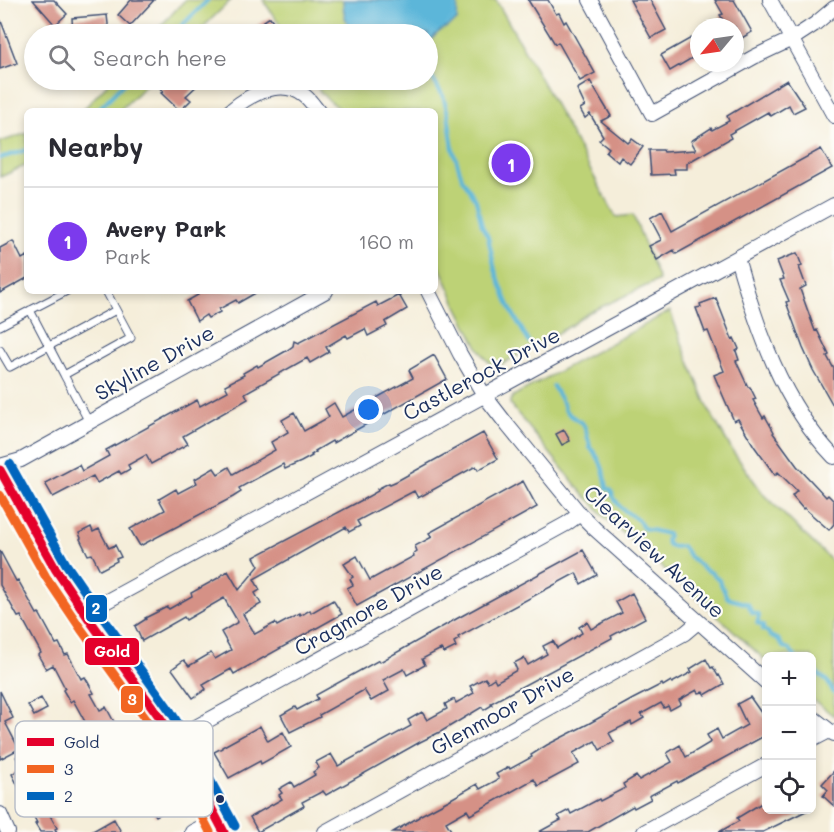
<!DOCTYPE html>
<html lang="en">
<head>
<meta charset="utf-8">
<style>
	:root { --surface:#fff; --page:#f2f2f3; --text:#2b2b33; --muted:#7c7c81; --line:#e1e1e2; --accent:#7c3aed }
	body { margin:0; font-family:Mali,sans-serif; background:var(--page); color:var(--text) }
	.controls { position:absolute; right:18px; bottom:18px; display:grid; overflow:hidden; border-radius:9px; box-shadow:0 3px 9px #0003 }
	.controls button { width:54px; height:54px; display:grid; place-items:center; padding:0; border:0; border-bottom:2px solid var(--line); background:var(--surface); color:var(--text); font:30px sans-serif }
	.compass { position:absolute; left:690px; top:18px; width:54px; height:54px; border-radius:50%; background:var(--surface); box-shadow:0 3px 9px #0003; rotate:241deg }
	.you { position:absolute; left:369px; top:410px; width:21px; height:21px; margin:-15px; border:4px solid #fff; border-radius:50%; background:#1a73e8; box-shadow:0 0 0 9px #1a73e833 }
	.badge { display:grid; place-items:center; width:39px; height:39px; border-radius:50%; background:var(--accent); color:#fff; font-size:20px; font-weight:700 }
	.pin { position:absolute; translate:-50% -50%; border:3px solid #fff; box-shadow:0 2px 6px #0006 }
	.list { margin:0; padding:0; list-style:none }
	h2 { display:flex; justify-content:space-between; align-items:center; height:78px; margin:0; padding:0 24px; font-size:26px }
	h2 small { font-size:20px; font-weight:400; color:var(--muted) }
	.list li { display:grid; grid-template-columns:39px 1fr auto; gap:18px; align-items:center; box-sizing:border-box; height:108px; padding:0 24px; border-top:2px solid var(--line) }
	.list b { display:block; font-size:22px; white-space:nowrap }
	.list p { margin:0; font-size:20px; white-space:nowrap; color:var(--muted) }
	.list em { font-size:20px; font-style:normal; color:var(--muted) }
	.icon { flex:none; width:33px; height:33px; fill:none; stroke:currentColor; stroke-width:2; stroke-linecap:round; stroke-linejoin:round }
	.map { position:relative; flex:none; width:834px; height:832px; overflow:hidden }
	.search { position:absolute; background:var(--surface); box-shadow:0 3px 9px #0003; left:24px; top:24px; width:414px; height:66px; display:flex; align-items:center; gap:15px; box-sizing:border-box; padding:0 21px; border-radius:33px; color:var(--muted); font-size:22px }
	.panel { position:absolute; background:var(--surface); box-shadow:0 3px 9px #0003; left:24px; top:108px; width:414px; height:186px; border-radius:9px }
	.map>svg:first-child { display:block }
</style>
</head>
<body>
<div class="map">
<svg width="834" height="832" viewBox="0 0 834 832">
	<rect width="100%" height="100%" fill="#fdfcf7"/>
	<filter id="ink" filterUnits="userSpaceOnUse"><feTurbulence type="fractalNoise" baseFrequency=".0167" numOctaves="2"/><feDisplacementMap in="SourceGraphic" scale="12" xChannelSelector="R" yChannelSelector="G"/><feConvolveMatrix kernelMatrix="1 2 1 2 8 2 1 2 1" color-interpolation-filters="sRGB"/></filter>
	<filter id="wash" filterUnits="userSpaceOnUse"><feTurbulence type="fractalNoise" baseFrequency=".008" numOctaves="4" result="noise"/><feDisplacementMap in="SourceGraphic" scale="24" xChannelSelector="R" yChannelSelector="G"/><feGaussianBlur stdDeviation="1.35" result="paint"/><feColorMatrix in="noise" values="0 0 0 0 0 0 0 0 0 0 0 0 0 0 0 0 0 1.4 0 .05"/><feComposite in="paint" operator="in"/></filter>
	<g filter="url(#wash)">
		<rect width="100%" height="100%" fill="#f5eeda"/>
		<path fill="#bdd276" stroke="#6c806a" stroke-width="1.5" d="M185,0H231L196,34H153Z
			M263,0H496L553,101L616,217L633,215L659,280L588,313L570,326L495,368L486,359L479,349L457,306L435,256V111H343L326,98L318,89L321,87L316,80H428V34H286Z
			M111,80H151L119,111H82Z
			M27,133V165L0,177V142Z
			M670,311L688,359L710,412L732,450L764,495L834,563V716L812,699V656H766V661L710,609L601,514L593,503L583,494L510,404V401L513,396Z"/>
		<path fill="#5bb6d9" stroke="#3b729c" stroke-width="1.5" d="M343,0H458L457,21C444,30 434,31 428,47V34H353C346,24 343,12 343,0Z"/>
		<g fill="none" stroke-linecap="round" stroke-linejoin="round">
			<path stroke="#5bb6d9" stroke-width="4" d="M173,34L208,0
				M428,71L443,96L448,114L453,149L462,178L476,200L482,226L488,237L495,270L504,294L512,312L529,342
				M97,111L127,80
				M0,158L27,150
				M553,386C556,392 559,397 563,403C566,409 562,406 566,411C576,423 584,417 587,435C588,440 590,443 590,448C601,457 605,474 607,488L611,490L613,496L621,508L639,521L643,528L667,534L668,537L666,540C669,549 675,547 682,546L690,557L704,569L712,573L719,580L727,597L730,599L748,604L752,613L758,614L759,616L757,623L763,625V630L768,632L770,636L778,639L783,647L789,649L795,656
				M812,669L827,681L834,693"/>
		</g>
		<g id="blocks">
			<path fill="#d59186" d="M33,0H54L67,14L55,25Z
				M131,0H154L130,26L118,15Z
				M528,0H548L556,14L559,13L564,23L566,21L595,73L580,81L558,42L555,44Z
				M630,0H650L666,30L651,38Z
				M715,0H734L752,32L735,42V27H727L720,15L723,14Z
				M107,15L109,33L73,34L72,18Z
				M270,17L282,34H244Z
				M1,21L17,63L0,69V22Z
				M693,37L699,48V54L670,71L661,55Z
				M169,80H203L186,96L191,100L180,111L161,93L163,92L160,88Z
				M787,80L805,107L793,113L789,105L771,116L768,112L729,134L731,138L687,163V169H674L675,174L651,175L649,150H663L664,152L696,150L691,141L711,128L712,130L729,121L727,116Z
				M590,81L611,116L601,121L628,143L632,139L643,147L630,164L621,157L618,162L606,152L609,148L599,140L603,136L590,114L585,118L580,109L585,106L577,89Z
				M821,149L832,168L676,254L674,250L657,260L649,246L661,240L660,237L650,218L662,211L672,231Z
				M13,241L22,259L27,256V278L0,293V248Z
				M797,253L802,266L799,267L806,286L800,289L815,331L817,330L829,355L827,356L834,369V407L813,370L803,348L786,302L789,301L780,280L784,279L777,261Z
				M196,291H259L238,303L236,300L219,309L220,312L208,318L206,315L197,321L187,301L198,295Z
				M399,295L407,309L385,322L387,326L368,336L365,329L348,338L346,335L326,347L329,352L310,363L307,358L245,393L248,399L183,436L188,444L151,464L146,455L128,465L130,469L121,474L119,471L97,483L93,476L53,497L45,483L79,465L82,471L109,456L106,450L197,400L200,406L228,391L225,385L244,375L243,373L257,365L258,367L286,351L293,346L294,341L298,343L376,302L378,306Z
				M716,298L732,339L734,338L739,349L736,351L739,360L736,361L748,387H750L756,399L753,400L763,418L765,416L774,432L773,433L797,466L826,497L828,495L834,501V524L829,530L804,508L803,509L792,496L797,491L778,472L775,475L754,446L738,419L734,421L714,375L724,371L708,331L705,332L696,308L701,307L700,304Z
				M434,355L447,379L333,443L332,441L315,451L316,452L311,455L312,456L301,462L285,469L283,464L239,488L241,492L233,497L140,546L130,529L165,510L159,499L176,489L178,493L197,483L195,479L214,468L218,474L229,467L233,474L275,450L271,442L288,432L282,420L294,413L304,431L329,417L325,409L334,403L342,417L413,378L409,370Z
				M564,430L570,441L562,445L556,434Z
				M483,433L498,459L478,470L476,466L418,498L414,491L357,521L360,526L349,532L346,527L254,579L260,590L255,593L261,604L243,614L255,634L275,623L277,626L299,614L300,616L310,610L311,613L333,600L342,614L234,674L231,669L203,685L206,689L193,698L172,669L184,660L189,666L211,653L215,659L231,650L221,632L238,622L224,598L186,620L184,617L142,641L135,626L146,619L145,618L167,607L169,609L192,596L191,593L220,577V576L228,571L239,590L259,566L254,557L362,500L378,491L377,489L389,483L390,484L397,481Z
				M523,481L537,507L357,606L347,588L353,585L350,579L353,577L344,564L357,556L370,580L414,556L413,554L417,551L415,546L432,537L429,533Z
				M91,527L93,532L99,529L109,548L115,545L121,557L116,559L117,561L100,570L92,554L88,555L80,539L81,538L79,533Z
				M583,550L597,575L581,584L576,573L458,637L459,639L454,642L456,647L444,653L441,649L422,659L425,665L407,675L404,669L383,680L389,691L371,701L364,690L319,715L320,717L290,732L281,715L295,707L297,710L318,699L316,695L379,660L380,662L458,618Z
				M0,551L16,581L18,580L37,614L39,613L56,644L59,643L65,655L68,654L81,679L85,677L94,693L91,694L100,710L106,707L127,746L133,743L138,753L136,754L169,809L156,816L150,806L144,809L139,800L145,796L132,772L128,774L117,754L113,757L106,744L97,749L87,730L89,729L73,700L70,702L63,690L65,688L53,665L46,669L38,655L41,653L21,616L18,617L0,585Z
				M632,593L645,618L611,636L612,638L491,703L492,705L484,710L482,707L442,731L420,742L326,795L323,791L302,802L304,806L258,832L250,817L282,799L279,795L282,793L279,789L291,782L294,787L315,775L313,772L319,768L316,762L331,754L338,766L411,726L408,720L422,712L427,720L447,709L445,704L454,699L456,703L474,693L470,686L485,678L488,682L494,678L496,682L517,670L514,663L524,658L528,665L547,654L543,646L553,641L557,648L582,633L579,627L587,622L591,629L622,613L616,602Z
				M706,659L711,668L713,667L718,676L719,675L724,684L705,695L703,692L699,693L697,690L679,700L681,704L670,710L668,706L664,708L661,703L641,714L644,718L632,725L631,722L609,733L614,742L600,750L595,741L573,753L579,764L538,786L534,779L470,815L467,810L446,822L452,832H393L419,817V816L449,800L477,784L480,789L499,779L496,774L509,767L510,769L532,757L531,755L547,745L588,724L633,699L662,684L663,686L671,681L672,683L692,672L690,669Z
				M0,691L13,718L5,722L19,749L0,759Z
				M750,697L764,717L766,716V735L713,764V763L678,783L677,781L649,796L651,799L634,808L633,806L588,832H539L561,820L558,816L569,810L571,814L599,799L600,801L625,788L623,784L636,776L639,780L672,762L667,753L680,745L686,757L711,742L707,735L717,729L722,739L747,725L737,704Z
				M41,698L47,709L34,716L28,705Z
				M260,726L268,741L283,732L291,747L261,764L260,761L229,778L214,752L222,748V747Z
				M30,749L40,768L29,773L40,794L43,792L51,808L47,810L57,828L55,829L57,832H40L35,824L37,823L12,774L22,768L16,757Z
				M834,771V806L823,796L828,790L822,784Z
				M765,801L766,810H808L763,832H719L739,821L737,818L747,812Z
				M114,819L121,832H91Z"/>
		</g>
	</g>
	<g filter="url(#ink)">
		<use href="#blocks" fill-opacity="0" stroke="#3c4c71" stroke-width="1.5"/>
		<g fill="none" stroke-linecap="round" stroke-linejoin="round">
			<defs>
				<path id="service" d="M30,310L64,375
					M0,326L67,291
					M0,350L10,367L116,310
					M89,422L64,375L131,338L106,291"/>
				<path id="minor" d="M590,0L652,114L754,57L792,39L815,24L834,8
					M770,0L834,116
					M230,111C249,95 282,76 305,96C310,100 314,106 318,111
					M737,258C757,328 782,403 834,457
					M428,291L460,354L484,395L508,426L580,514L595,529L766,682
					M0,466L21,460L326,291
					M85,613L834,205
					M812,717L834,734
					M174,739L566,524L580,514
					M812,740L829,731
					M0,814L8,832
					M192,832L217,819
					M325,832L685,633L698,622
					M644,832L766,765"/>
				<path id="secondary" d="M0,470L56,570L91,622L161,719L179,747L224,832"/>
			</defs>
			<use href="#service" stroke="#3c4c71" stroke-width="9"/>
			<use href="#minor" stroke="#3c4c71" stroke-width="16"/>
			<use href="#secondary" stroke="#3c4c71" stroke-width="20"/>
			<use href="#service" stroke="#fff" stroke-width="7"/>
			<use href="#minor" stroke="#fff" stroke-width="14"/>
			<use href="#secondary" stroke="#fff" stroke-width="18"/>
			<defs>
				<path id="bus-1" d="M0,470L56,570L91,622L161,719L179,747L224,832"/>
				<path id="bus-2" d="M0,495L46,577L81,629L151,726L169,753L210,832"/>
				<path id="bus-3" d="M10,464L66,564L101,615L171,712L189,741L235,826"/>
			</defs>
			<use href="#bus-1" stroke="#fdfcf7" stroke-width="14"/>
			<use href="#bus-2" stroke="#fdfcf7" stroke-width="14"/>
			<use href="#bus-3" stroke="#fdfcf7" stroke-width="14"/>
			<use href="#bus-1" stroke="#e4002b" stroke-width="9"/>
			<use href="#bus-2" stroke="#f26522" stroke-width="9"/>
			<use href="#bus-3" stroke="#0065bd" stroke-width="9"/>
		</g>
	</g>
	<circle fill="#1b2f5e" stroke="#fdfcf7" stroke-width="2" cx="220" cy="799" r="5"/>
	<g text-anchor="middle" dominant-baseline="central" stroke-width="4.5" stroke-linejoin="round" paint-order="stroke">
		<g font-size="21" fill="#1b2f5e" stroke="#fdfcf7">
			<text transform="translate(154 362) rotate(-29)">Skyline Drive</text>
			<text transform="translate(481 373) rotate(-28)">Castlerock Drive</text>
			<text transform="translate(655 551) rotate(43)">Clearview Avenue</text>
			<text transform="translate(368 609) rotate(-29)">Cragmore Drive</text>
			<text transform="translate(502 710) rotate(-29)">Glenmoor Drive</text>
		</g>
	</g>
	<rect x="15" y="721" width="198" height="96" rx="9" fill="#fdfcf7" stroke="#b9bec9" stroke-width="1.5"/>
	<rect x="27" y="738" width="27" height="8" fill="#e4002b"/>
	<rect x="27" y="765" width="27" height="8" fill="#f26522"/>
	<rect x="27" y="792" width="27" height="8" fill="#0065bd"/>
	<g font-size="16" fill="#1b2f5e">
		<text x="64" y="748">Gold</text>
		<text x="64" y="775">3</text>
		<text x="64" y="802">2</text>
	</g>
	<g stroke="#fdfcf7" stroke-width="2">
		<rect x="85" y="594" width="23" height="29" rx="6" fill="#0065bd"/>
		<rect x="84" y="637" width="56" height="29" rx="6" fill="#e4002b"/>
		<rect x="120" y="685" width="24" height="29" rx="6" fill="#f26522"/>
	</g>
	<g font-size="16" text-anchor="middle" font-weight="bold" fill="#fff">
		<text x="96" y="614">2</text>
		<text x="112" y="657">Gold</text>
		<text x="132" y="705">3</text>
	</g>
</svg>
<div class="controls">
<button>+</button>
<button>−</button>
<button><svg class="icon" aria-label="locate" viewBox="0 0 24 24"><circle cx="12" cy="12" r="6"/><path d="M12 2v4M12 18v4M2 12h4M18 12h4"/></svg></button>
</div>
<svg class="compass" viewBox="-18 -18 36 36"><path d="M0-13l5 13h-10z" fill="#e53935"/><path d="M0 13l5-13h-10z" fill="#7c7c81"/></svg>
<div class="you"></div>
<div class="pin badge" style="left:511px;top:163px">1</div>
<div class="search"><svg class="icon" aria-label="search" viewBox="0 0 24 24"><circle cx="10" cy="10" r="6"/><path d="M15 15l6 6"/></svg>Search here</div>
<section class="panel">
<h2>Nearby<small></small></h2>
<ul class="list">
<li><span class="badge">1</span><div><b>Avery Park</b><p>Park</p></div><em>160 m</em></li>
</ul>
</section>
</div>
</body>
</html>
